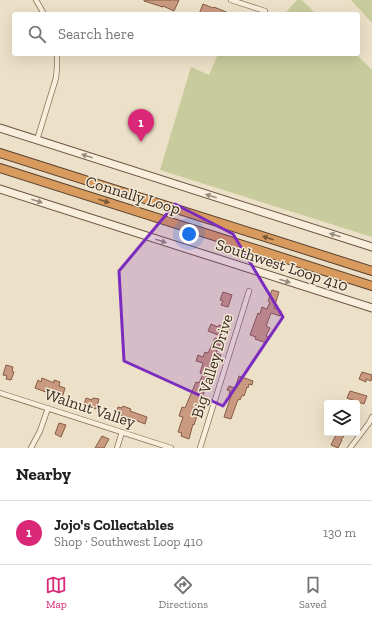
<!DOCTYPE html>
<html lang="en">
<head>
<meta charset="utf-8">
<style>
	:root { --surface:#fff; --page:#f2f2f2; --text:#222; --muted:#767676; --line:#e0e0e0; --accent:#db2777 }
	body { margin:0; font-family:"Zilla Slab",serif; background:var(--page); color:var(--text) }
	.controls { position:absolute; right:12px; bottom:12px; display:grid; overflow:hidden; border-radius:4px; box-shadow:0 4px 16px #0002 }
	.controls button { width:36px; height:36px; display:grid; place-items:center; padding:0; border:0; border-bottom:1px solid var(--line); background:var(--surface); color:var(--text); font:20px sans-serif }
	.you { position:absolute; left:189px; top:234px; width:14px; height:14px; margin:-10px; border:3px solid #fff; border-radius:50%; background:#1a73e8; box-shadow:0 0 0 6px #1a73e833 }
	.badge { display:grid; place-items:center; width:26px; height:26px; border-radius:50%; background:var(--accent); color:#fff; font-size:13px; font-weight:700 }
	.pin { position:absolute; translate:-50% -33px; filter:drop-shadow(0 1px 2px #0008) }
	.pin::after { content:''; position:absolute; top:21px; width:14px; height:12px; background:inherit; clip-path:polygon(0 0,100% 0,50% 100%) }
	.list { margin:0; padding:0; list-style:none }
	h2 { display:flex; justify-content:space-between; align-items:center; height:52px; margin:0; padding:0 16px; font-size:17px }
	h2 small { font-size:13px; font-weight:400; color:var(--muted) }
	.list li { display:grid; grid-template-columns:26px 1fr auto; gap:12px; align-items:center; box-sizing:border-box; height:64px; padding:0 16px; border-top:1px solid var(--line) }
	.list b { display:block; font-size:15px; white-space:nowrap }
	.list p { margin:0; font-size:13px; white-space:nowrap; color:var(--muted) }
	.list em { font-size:13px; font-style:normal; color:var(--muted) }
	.icon { flex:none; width:22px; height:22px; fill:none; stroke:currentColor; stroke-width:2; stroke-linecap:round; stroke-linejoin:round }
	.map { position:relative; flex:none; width:372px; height:448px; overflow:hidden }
	.search { position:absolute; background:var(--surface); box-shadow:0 4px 16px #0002; left:12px; right:12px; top:12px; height:44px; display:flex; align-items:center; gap:10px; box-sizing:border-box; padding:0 14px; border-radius:4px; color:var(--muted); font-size:15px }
	.sheet { height:116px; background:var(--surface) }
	nav { display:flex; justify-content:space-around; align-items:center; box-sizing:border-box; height:56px; border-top:1px solid var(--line); background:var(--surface); font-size:11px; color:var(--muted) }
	nav a { display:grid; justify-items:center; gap:2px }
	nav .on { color:var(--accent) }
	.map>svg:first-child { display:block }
</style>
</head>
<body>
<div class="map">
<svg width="372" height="448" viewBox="0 0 372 448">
	<rect width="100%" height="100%" fill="#ede0c8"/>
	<path fill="#c8cb9c" d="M297,0H302L316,14H284Z
		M351,0H372V23Z
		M218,54H356L371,69H372V237L160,170L191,67L209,75Z"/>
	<path fill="#c99a80" stroke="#875b44" d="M144,0H179L174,11L163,6V7L144,1Z
		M203,4L213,8L214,7L231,14H199Z
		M272,290L279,292L274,308L281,311L280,316L271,313L266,326L270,328L266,336L269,337L266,343L255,339L256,337L250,335L258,313L260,314L262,307L267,309L270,302L268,301Z
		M223,292L232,295L228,307L221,305L223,301L220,300Z
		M211,324L218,327L219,325L230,329L228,334L220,331L218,335L208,331Z
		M215,338L222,340L216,353L221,355L219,361L214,360L210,371L211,372L207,383L197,413H198L194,425L193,424L189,439L181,436L182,433L178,432L183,417L179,416L182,407L185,408L196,382L199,383L203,374L200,373L203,363L196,361L198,355L203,357L205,352L208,353Z
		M6,365L13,367L12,371L14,372L11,380L6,379L7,376L3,375Z
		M362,372L372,375L371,381L366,379V382L359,379Z
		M239,376L253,381L252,385L249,384L248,388L247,387L244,396L242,395L240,400L239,399L237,402L231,419L224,417L231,396L229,395L230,391L227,390L229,386L235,388Z
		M42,378L54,383V380L60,382L59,386L65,388L62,398L35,388L38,380L41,382Z
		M350,391L367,396L364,404L347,398Z
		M86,398L92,400L93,398L99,399L96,409L84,405Z
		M123,406L131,409L130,411L147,417L145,424L128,417V418L116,414L118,407L122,408Z
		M59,423L66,425L61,437L55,434Z
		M337,433H346L341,440H342L338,448L331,445Z
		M102,436L109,439L104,448H95Z"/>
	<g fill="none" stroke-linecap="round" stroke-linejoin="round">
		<defs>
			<path id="minor" d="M36,0L44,14
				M231,0L265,11
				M37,140L56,78L57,67V54
				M0,393L171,448
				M31,448L40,431L48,408
				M117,448L122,432
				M200,448L249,291
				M350,448L369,423L372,417"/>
			<path id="secondary" d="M0,128L372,247
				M0,189L372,308"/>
			<path id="motorway" d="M0,153L372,271
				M0,168L372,286"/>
		</defs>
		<use href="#minor" stroke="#88725e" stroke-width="6"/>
		<use href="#secondary" stroke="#6a5341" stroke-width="9"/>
		<use href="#motorway" stroke="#574131" stroke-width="10"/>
		<use href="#minor" stroke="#f8eedb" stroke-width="4.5"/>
		<use href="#secondary" stroke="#f8eedb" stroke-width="7"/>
		<use href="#motorway" stroke="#d89b5d" stroke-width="8"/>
	</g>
	<defs><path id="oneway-solid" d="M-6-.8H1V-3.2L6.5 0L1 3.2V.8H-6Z"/></defs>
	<g fill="#988c7e">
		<use href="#oneway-solid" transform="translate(87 156) rotate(-162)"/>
		<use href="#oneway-solid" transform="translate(211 196) rotate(-162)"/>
		<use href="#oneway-solid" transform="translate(37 201) rotate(18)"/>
		<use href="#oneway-solid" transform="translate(335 235) rotate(-162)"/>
		<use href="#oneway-solid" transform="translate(161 241) rotate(18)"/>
		<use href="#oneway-solid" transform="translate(285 281) rotate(18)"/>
	</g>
	<g fill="#795839">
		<use href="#oneway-solid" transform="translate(104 201) rotate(18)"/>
		<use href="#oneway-solid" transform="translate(268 238) rotate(-162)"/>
	</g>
	<path fill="#7b2cbf" fill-opacity="0.2" stroke="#7b2cbf" stroke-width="3" stroke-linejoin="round" d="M175,204L233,234L283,317L223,406L124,361L119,271Z"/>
	<g text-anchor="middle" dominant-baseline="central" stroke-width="3" stroke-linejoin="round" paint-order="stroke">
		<g font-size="16" fill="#392b21" stroke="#f5ebd7">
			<text transform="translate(133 195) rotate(17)">Connally Loop</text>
			<text transform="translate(282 265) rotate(18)">Southwest Loop 410</text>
			<text transform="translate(212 366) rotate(-73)">Big Valley Drive</text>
			<text transform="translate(90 408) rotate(18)">Walnut Valley</text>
		</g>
	</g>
</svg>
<div class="controls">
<button><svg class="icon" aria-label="layers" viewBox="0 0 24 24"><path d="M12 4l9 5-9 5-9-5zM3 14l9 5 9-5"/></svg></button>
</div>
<div class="you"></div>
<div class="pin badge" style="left:141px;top:142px">1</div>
<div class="search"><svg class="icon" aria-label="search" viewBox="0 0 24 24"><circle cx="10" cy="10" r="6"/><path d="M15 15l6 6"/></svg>Search here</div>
</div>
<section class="sheet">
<h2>Nearby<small></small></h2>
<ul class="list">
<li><span class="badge">1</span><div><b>Jojo's Collectables</b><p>Shop · Southwest Loop 410</p></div><em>130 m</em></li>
</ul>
</section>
<nav>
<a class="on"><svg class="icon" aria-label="map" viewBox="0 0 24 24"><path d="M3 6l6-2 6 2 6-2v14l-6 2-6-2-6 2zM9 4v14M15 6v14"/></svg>Map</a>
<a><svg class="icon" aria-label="directions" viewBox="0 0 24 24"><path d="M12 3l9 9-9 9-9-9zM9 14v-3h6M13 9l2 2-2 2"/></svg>Directions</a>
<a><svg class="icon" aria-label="saved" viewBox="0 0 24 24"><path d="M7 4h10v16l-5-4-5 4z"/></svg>Saved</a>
</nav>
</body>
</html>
